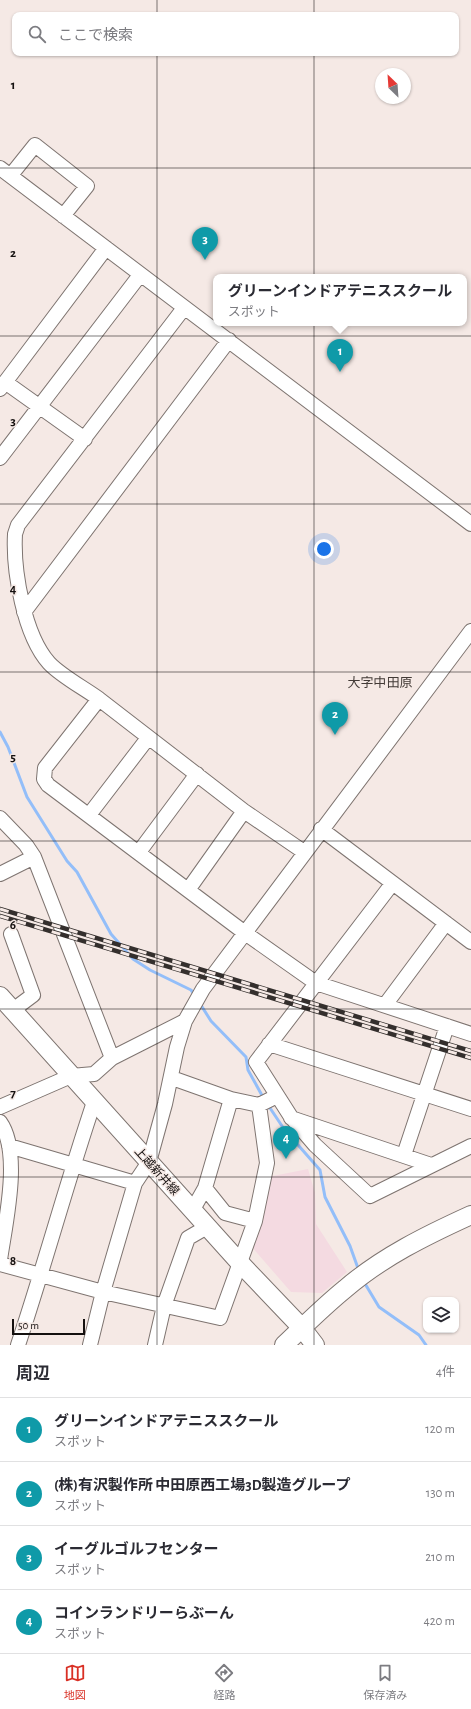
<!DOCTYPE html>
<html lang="ja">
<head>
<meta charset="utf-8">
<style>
	:root { --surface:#fff; --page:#f2f2f3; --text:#2b2b33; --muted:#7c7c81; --line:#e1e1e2; --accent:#d93025 }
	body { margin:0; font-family:"Alegreya Sans","Noto Sans JP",sans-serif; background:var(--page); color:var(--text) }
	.controls { position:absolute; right:12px; bottom:12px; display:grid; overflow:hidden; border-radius:8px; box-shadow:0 1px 3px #0004 }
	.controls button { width:36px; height:36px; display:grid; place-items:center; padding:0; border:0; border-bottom:1px solid var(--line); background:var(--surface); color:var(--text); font:20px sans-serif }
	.compass { position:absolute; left:375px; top:68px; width:36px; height:36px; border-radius:50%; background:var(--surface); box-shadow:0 1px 3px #0004; rotate:335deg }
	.scale { position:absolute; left:12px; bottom:10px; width:73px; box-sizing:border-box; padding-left:4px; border:2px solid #14100f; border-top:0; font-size:11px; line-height:14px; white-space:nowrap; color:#14100f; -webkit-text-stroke:3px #f5e9e5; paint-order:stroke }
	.you { position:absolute; left:324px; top:549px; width:14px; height:14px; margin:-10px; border:3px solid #fff; border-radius:50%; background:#1a73e8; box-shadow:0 0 0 6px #1a73e833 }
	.badge { display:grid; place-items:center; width:26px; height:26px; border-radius:50%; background:var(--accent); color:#fff; font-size:13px; font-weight:700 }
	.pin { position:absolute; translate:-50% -33px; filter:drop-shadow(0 1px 2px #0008) }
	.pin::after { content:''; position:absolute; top:21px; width:14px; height:12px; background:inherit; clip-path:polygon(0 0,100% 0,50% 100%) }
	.popup { position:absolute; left:213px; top:274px; width:254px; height:52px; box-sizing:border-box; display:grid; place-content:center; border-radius:8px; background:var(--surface); filter:drop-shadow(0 1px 3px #0005); font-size:13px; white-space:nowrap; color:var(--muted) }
	.popup b { font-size:15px; color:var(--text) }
	.popup::after { content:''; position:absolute; left:50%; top:100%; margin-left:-8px; border:8px solid transparent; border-top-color:var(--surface) }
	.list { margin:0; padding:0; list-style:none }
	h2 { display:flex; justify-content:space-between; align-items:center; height:52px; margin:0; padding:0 16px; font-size:17px }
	h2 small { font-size:13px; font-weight:400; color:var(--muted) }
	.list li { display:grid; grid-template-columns:26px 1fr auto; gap:12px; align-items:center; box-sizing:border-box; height:64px; padding:0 16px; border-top:1px solid var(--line) }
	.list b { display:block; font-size:15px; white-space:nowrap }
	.list p { margin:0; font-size:13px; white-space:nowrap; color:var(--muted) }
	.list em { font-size:13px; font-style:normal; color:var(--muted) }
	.icon { flex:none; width:22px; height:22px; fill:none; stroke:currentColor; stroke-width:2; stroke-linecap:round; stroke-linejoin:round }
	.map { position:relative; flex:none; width:471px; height:1345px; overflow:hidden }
	.search { position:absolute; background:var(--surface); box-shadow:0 1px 3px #0004; left:12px; right:12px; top:12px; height:44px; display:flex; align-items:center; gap:10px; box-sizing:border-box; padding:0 14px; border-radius:8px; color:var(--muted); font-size:15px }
	.sheet { height:308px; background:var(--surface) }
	nav { display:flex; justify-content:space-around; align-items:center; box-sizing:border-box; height:56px; border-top:1px solid var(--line); background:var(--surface); font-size:11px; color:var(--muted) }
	nav a { display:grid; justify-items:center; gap:2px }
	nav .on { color:var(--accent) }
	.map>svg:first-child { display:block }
</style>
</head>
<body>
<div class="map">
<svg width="471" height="1345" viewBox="0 0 471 1345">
	<rect width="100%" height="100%" fill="#f5e9e5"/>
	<path fill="#f4dae1" d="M308,1169L315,1193L316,1224L347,1272L322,1293L291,1292L251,1246L268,1177Z"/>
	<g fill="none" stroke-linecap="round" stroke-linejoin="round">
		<path stroke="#93bef9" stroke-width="3" d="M0,732L8,747L27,797L67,861L77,872L111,934L133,959L150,970L191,990L194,994
			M199,1002L211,1021L246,1057L248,1070L264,1099
			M268,1105L284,1129L320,1170L325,1197L350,1246L359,1271
			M364,1282L379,1307L419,1335L426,1345"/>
		<defs>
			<path id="minor" d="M0,168L471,524
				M11,175L35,145L87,186L63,216
				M5,382L85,439
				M0,389L106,248
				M0,458L140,275
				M24,612L229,340
				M99,699C84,688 61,676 49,663C24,635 13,571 15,534L18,525L184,308
				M89,815L148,738
				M0,818L26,845L34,857L112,1058
				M321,829L471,942
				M139,852L197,774
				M304,852L244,811L99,699L45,768L44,779L48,785L245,933L316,983L471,1034
				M0,874L34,857
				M392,884L256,1062L291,1117L315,1145L370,1196L471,1146
				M188,890L244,811
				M11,934L33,995L13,1010
				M385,1005L446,923
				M269,1044L471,1109
				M172,1078L231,1099
				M0,1107L71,1076L94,1074L112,1058L185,1021
				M291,1118L431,1165
				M0,1122C22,1153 5,1224 0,1260
				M9,1146L135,1183
				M404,1155L447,1026
				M205,1188L225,1213L255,1221
				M192,1211L205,1188L231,1099L259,1105
				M0,1264L103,1292L220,1318L255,1221L267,1163L259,1105L277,1096
				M18,1345C45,1264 67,1182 94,1102
				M90,1345L103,1292L135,1183L149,1162L165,1104L177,1047L185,1021L203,989L471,631
				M155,1345L164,1306L188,1238L207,1227"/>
			<path id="major" d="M0,996L240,1263L302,1328L315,1345
				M284,1345C304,1326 324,1306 345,1289C382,1257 427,1235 471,1215"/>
		</defs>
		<use href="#minor" stroke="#7e7470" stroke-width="16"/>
		<use href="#major" stroke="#7e7470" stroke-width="20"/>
		<use href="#minor" stroke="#fff" stroke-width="14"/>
		<use href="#major" stroke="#fff" stroke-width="18"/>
		<defs>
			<path id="rail" d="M0,909L471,1051
				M0,916L471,1058"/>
		</defs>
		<use href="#rail" stroke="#342f2d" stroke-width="4.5"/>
		<use href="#rail" stroke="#f5e9e5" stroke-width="3" stroke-dasharray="9" stroke-linecap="butt"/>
	</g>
	<path fill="none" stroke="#14100f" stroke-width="1" stroke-opacity="0.55" d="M157,0V15M314,0V15M157,53V1345M314,53V1345M0,168H471M0,336H471M0,504H471M0,672H471M0,841H471M0,1009H471M0,1177H471"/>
	<g text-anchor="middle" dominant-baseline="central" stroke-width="3" stroke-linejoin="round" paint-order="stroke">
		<g font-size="12" fill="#14100f" stroke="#f5e9e5">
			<text transform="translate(157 1171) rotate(48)">上越新井線</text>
		</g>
		<g font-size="13" fill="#423a36" stroke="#f5e9e5">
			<text x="380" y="683">大字中田原</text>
		</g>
	</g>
	<g font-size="13" text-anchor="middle" font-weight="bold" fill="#14100f" stroke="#f5e9e5" stroke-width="3" stroke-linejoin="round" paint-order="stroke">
		<text x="13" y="89">1</text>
		<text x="13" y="257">2</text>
		<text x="13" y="425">3</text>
		<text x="13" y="593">4</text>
		<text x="13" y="761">5</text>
		<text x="13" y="929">6</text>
		<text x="13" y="1097">7</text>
		<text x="13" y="1265">8</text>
	</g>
</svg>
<div class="controls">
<button><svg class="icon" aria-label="layers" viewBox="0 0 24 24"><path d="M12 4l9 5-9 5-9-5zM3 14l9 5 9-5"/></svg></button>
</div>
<svg class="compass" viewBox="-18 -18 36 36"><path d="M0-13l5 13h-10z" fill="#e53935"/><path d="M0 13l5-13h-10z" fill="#7c7c81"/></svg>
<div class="scale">50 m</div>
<div class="you"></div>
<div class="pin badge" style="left:340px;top:372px;background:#0f9aa8">1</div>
<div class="popup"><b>グリーンインドアテニススクール</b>スポット</div>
<div class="pin badge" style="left:335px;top:735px;background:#0f9aa8">2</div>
<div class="pin badge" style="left:205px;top:260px;background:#0f9aa8">3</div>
<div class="pin badge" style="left:286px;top:1159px;background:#0f9aa8">4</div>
<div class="search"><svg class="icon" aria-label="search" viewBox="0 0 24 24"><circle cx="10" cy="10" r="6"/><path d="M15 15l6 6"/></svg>ここで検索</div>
</div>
<section class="sheet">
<h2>周辺<small>4件</small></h2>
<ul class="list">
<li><span class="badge" style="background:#0f9aa8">1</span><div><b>グリーンインドアテニススクール</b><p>スポット</p></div><em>120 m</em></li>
<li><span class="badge" style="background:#0f9aa8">2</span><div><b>(株)有沢製作所 中田原西工場3D製造グループ</b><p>スポット</p></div><em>130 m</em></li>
<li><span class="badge" style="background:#0f9aa8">3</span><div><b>イーグルゴルフセンター</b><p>スポット</p></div><em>210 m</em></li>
<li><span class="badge" style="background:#0f9aa8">4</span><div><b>コインランドリーらぶーん</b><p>スポット</p></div><em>420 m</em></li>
</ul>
</section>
<nav>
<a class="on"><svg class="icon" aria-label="map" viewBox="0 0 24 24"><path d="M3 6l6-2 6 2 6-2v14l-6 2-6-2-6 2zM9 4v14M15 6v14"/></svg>地図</a>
<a><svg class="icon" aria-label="directions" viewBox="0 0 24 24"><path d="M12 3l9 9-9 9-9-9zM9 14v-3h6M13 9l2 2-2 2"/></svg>経路</a>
<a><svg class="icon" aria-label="saved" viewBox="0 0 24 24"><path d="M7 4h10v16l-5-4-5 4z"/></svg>保存済み</a>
</nav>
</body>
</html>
